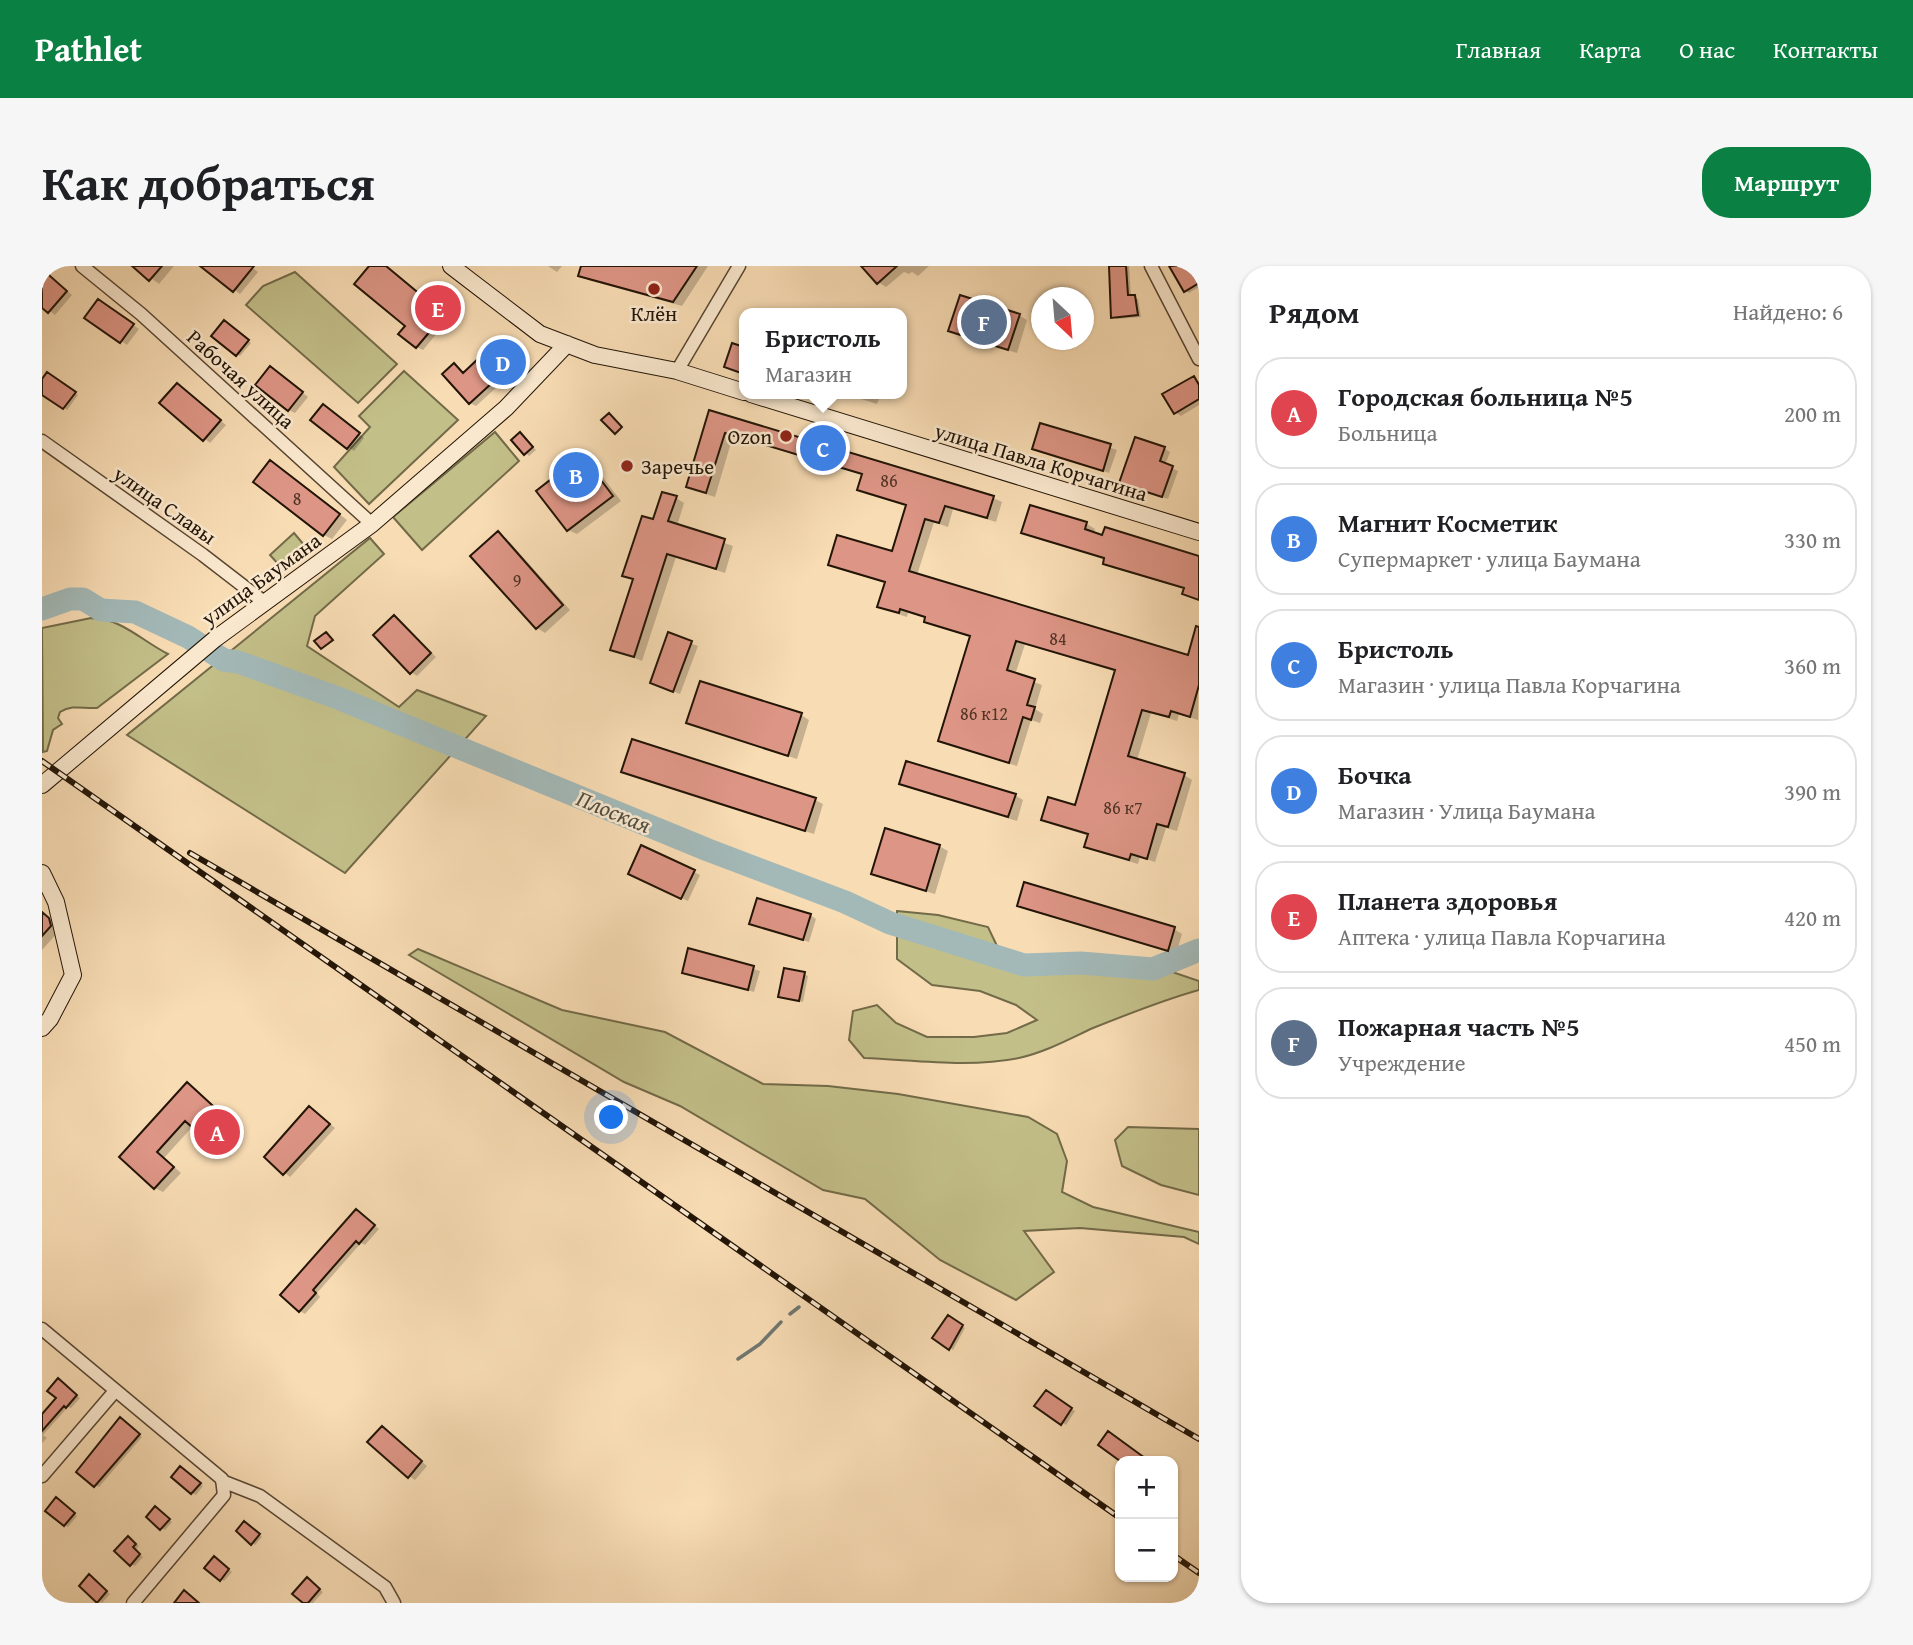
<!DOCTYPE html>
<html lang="ru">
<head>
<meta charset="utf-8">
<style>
	:root { --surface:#fff; --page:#f6f6f6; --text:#202124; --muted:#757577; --line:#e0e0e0; --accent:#0b8043 }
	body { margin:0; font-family:"Gentium Book Plus",serif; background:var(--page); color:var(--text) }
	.controls { position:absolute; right:21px; bottom:21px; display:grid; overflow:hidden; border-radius:14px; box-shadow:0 2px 5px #0004 }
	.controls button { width:63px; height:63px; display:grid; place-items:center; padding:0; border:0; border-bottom:2px solid var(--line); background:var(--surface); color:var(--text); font:35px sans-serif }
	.compass { position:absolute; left:989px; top:21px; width:63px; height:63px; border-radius:50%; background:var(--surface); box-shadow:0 2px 5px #0004; rotate:154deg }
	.you { position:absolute; left:570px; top:852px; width:24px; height:24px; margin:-18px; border:5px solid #fff; border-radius:50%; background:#1a73e8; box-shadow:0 0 0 10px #1a73e833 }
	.badge { display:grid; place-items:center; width:46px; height:46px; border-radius:50%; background:var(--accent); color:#fff; font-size:23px; font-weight:700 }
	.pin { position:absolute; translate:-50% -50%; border:4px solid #fff; box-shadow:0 2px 7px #0006 }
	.popup { position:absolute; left:697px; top:42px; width:168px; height:91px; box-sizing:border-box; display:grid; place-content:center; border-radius:14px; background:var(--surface); filter:drop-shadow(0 2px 5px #0005); font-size:23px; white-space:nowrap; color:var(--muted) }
	.popup b { font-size:26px; color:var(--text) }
	.popup::after { content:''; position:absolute; left:50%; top:100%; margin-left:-14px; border:14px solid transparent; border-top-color:var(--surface) }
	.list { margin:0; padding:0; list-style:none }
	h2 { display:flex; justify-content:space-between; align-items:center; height:91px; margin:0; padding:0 28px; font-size:30px }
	h2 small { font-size:23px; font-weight:400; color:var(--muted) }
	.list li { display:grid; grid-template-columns:46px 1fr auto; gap:21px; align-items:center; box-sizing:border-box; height:112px; margin:0 14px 14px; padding:0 14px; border:2px solid var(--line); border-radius:28px }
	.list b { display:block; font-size:26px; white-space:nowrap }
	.list p { margin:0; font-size:23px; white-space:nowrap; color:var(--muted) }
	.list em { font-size:23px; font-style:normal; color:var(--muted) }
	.map { position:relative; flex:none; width:1157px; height:1337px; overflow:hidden; border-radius:28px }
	header { display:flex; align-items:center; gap:42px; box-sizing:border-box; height:98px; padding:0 35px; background:var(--accent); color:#fff }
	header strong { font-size:33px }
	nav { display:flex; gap:38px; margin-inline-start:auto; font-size:24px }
	.intro { display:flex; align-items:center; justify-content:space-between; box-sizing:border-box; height:168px; padding:0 42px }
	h1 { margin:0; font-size:49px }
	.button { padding:18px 32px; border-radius:28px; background:var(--accent); color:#fff; font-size:24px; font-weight:700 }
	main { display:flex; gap:42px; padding:0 42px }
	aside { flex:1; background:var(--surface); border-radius:28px; box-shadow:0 2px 5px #0004 }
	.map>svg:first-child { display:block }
</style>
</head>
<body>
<header>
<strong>Pathlet</strong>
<nav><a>Главная</a><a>Карта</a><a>О нас</a><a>Контакты</a></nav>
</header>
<div class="intro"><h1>Как добраться</h1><a class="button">Маршрут</a></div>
<main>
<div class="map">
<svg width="1157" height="1337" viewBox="0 0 1157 1337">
	<rect width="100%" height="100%" fill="#f8dcb4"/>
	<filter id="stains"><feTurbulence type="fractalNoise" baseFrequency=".00286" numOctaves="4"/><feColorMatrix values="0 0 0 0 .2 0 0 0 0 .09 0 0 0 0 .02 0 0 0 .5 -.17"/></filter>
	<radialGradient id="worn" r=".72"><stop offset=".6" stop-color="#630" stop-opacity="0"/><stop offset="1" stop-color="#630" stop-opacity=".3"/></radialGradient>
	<path fill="#c3bf89" stroke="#726a48" stroke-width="2" d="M253,6L355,98L316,137L204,39L221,20Z
		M362,105L416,154L327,238L292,201L328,161L317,150Z
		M453,166L477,195L380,284L351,251Z
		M252,267L262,279L238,300L228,289Z
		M328,272L342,288L273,350L265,380L357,441L375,424L444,450L303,607L85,469Z
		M49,352C79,352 100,375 126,388L55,442C41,443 31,438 18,446L16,452L20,458L11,464L5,485L1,486L0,362Z
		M855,645L896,649L946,661L955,680L985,693L1023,689L1092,693L1157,715V724C1121,734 1086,748 1051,762C1027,773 1004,786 977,792C927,802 873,794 822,792L807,774L811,745L835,739L854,757L885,771H932L965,767L995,754L974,739L938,725L890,719L855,693Z
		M376,683L520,744L623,766L721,818L786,820L856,828L986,851L1015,868L1025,895L1020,926L1051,941L1157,966V978L1142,971L1038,962L982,965L1012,1006L974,1034L898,994L823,933L781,924L638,840L582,816L367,689Z
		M1086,861L1157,863V929L1119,919L1080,900L1073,874Z"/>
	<path fill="#0003" d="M93,0H132L117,18Z
		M165,0H208L216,6L198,28L163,2Z
		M329,0H344L386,35L400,28L417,41L381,84L375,81L365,60Z
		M506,0H520L515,6Z
		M541,0H666L640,40L546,14L538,9Z
		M821,0H887L876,10L870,6L867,8L862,6L844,21L836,16Z
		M1068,0H1087L1089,31L1096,33L1099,51L1075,53L1071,51Z
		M1129,0H1155L1157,4V21L1147,27L1143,24Z
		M0,3L30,29L13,49L0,39Z
		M62,38L97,63L85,79L45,51Z
		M977,49L985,54L975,87L916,69L908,64Z
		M186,58L209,77L198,90L195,88Z
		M456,77L479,99L434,140L428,137L402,108L412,99L423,107Z
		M235,106L266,131L253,147L247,144Z
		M6,108L36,129L25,144L0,126V116Z
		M1152,112L1157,115V139L1139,150L1133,146Z
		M135,119L184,159L168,177L119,137Z
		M803,128H839L835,138Z
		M288,144L322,172L312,185L306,181Z
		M668,147L951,232L960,236L954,256L911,243L906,261L892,256L875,309L1147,391L1157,357L1156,454L1137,448L1135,455L1109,447L1095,494L1142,509L1150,514L1135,565L1124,562L1113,596L1098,591L1096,598L1053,585L1044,580L1047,570L1009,558L1001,553L1034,541L1075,406L983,378L973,409L1000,419L993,443L1001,448L998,457L989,454L975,500L906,479L898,475L929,371L892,360L884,355L885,352L866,347L865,351L846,345L837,340L844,317L796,303L788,298L851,287L866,240L825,228L817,223L821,209L691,170L673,231L654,225L646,220Z
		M1000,159L1075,184L1067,207L992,182Z
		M478,168L494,184L487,190L471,174Z
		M1122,182L1128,186L1123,199L1136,205L1126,233L1086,220Z
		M541,191L549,196L579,235L535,268L526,264Z
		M237,201L305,254L290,273L282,269Z
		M634,232L642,237L635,260L691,280L683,307L634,291L600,395L571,383L593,314L583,309L612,256Z
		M989,241L1045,258L1053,263L1052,268L1157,292V334L1142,328L1143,323L1071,302L1063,297L1064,294L990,271L981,267Z
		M456,268L464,272L528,344L503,367L495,362Z
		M352,351L394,391L375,410L369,406Z
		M627,369L656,380L638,428L616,420Z
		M759,449L767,454L755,493L655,461L646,456Z
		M581,505L773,534L781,538L772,568L590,510Z
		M859,517L973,529L981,534L975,555L867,522Z
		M897,580L906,585L893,628L839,612L831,607Z
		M652,606L658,609L646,635L594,610Z
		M977,639L1132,663L1140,668L1134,688L985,644Z
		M0,645L15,658L17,665L0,684Z
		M768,649L774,653L767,676L716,660Z
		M647,684L718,705L712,726L642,706Z
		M762,708L766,710L761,736L742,732Z
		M146,818L154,823L189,856L171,875L151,860L122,892L139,907L121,926L113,922L79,891Z
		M268,842L293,862L248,911L224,891Z
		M319,948L337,963L323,979L319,977L275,1027L278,1031L263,1048L258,1045L240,1029Z
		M907,1051L923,1062L911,1084L892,1071Z
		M20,1117L38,1132L29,1142L26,1141L1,1169L5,1172L0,1177V1150L16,1132Z
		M1004,1126L1033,1145L1024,1159L995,1140Z
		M82,1155L100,1171L57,1221L53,1219Z
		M346,1166L385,1200L373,1214L367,1210Z
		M142,1204L161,1220L154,1229L150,1227Z
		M18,1235L35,1250L26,1261L23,1259Z
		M117,1245L130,1256L123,1264L119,1262Z
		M206,1259L220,1271L213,1279L210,1277Z
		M90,1274L97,1280L93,1284L101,1291L93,1300L89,1298Z
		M176,1295L190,1306L182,1315L179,1313Z
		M51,1313L68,1328L60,1337L56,1335Z
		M269,1316L281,1326L271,1337H264Z"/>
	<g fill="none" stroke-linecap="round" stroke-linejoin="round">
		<path stroke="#6f7771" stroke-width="3.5" d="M748,1048L757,1041
			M696,1093L718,1078L739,1056"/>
		<path stroke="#a3b9b8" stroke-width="23" d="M0,343L28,333H41L59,344L93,346L146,371L182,394L196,396L296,432L666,584L803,636L848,657L982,699L1039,697L1111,703L1157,684"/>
	</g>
	<path fill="#dd9585" stroke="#221406" stroke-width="2" d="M90,0H120L107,15Z
		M158,0H212L191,26Z
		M327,0H344L385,34L394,22L412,37L374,82L356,68L363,60L312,18Z
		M539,0H655L631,36L536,10Z
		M819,0H855L835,18Z
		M1067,0H1084L1086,29H1093L1096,49L1069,52Z
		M1127,0H1153L1157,7V17L1142,26Z
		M0,3L25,25L6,47L0,42Z
		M918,29L978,48L966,84L906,65Z
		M56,33L92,58L78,77L42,52Z
		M182,54L207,74L194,90L169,70Z
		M455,75L474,95L427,138L400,108L412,97L421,107Z
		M690,77L702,81V108L682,101Z
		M228,100L261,126L246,145L213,119Z
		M5,106L34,126L21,143L0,129V113Z
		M1152,110L1157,119V133L1132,148L1120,128Z
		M135,117L179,154L161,175L117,137Z
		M281,138L318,167L305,183L268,154Z
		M667,144L952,230L945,252L903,240L897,257L883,253L867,305L1146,389L1154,360L1157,361V419L1148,451L1129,445L1127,451L1100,444L1086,490L1143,507L1126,561L1115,558L1105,593L1089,588L1087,594L1042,581L1046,568L999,554L1006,531L1033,539L1073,404L974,375L965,404L993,413L985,439L993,441L989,454L981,451L967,497L896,475L928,370L882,356L883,351L858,343L857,347L835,341L843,316L786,299L795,269L850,285L864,239L815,224L820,208L683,167L664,227L644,221Z
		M567,147L580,161L573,168L559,154Z
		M998,157L1069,178L1061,205L990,183Z
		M478,166L491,181L482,189L469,174Z
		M1093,171L1123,181L1118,195L1131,200L1120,231L1077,217Z
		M540,189L571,230L525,265L494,225Z
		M228,194L298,248L281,270L211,216Z
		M620,226L635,230L626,255L683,273L674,303L625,288L592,391L568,384L591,313L580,310L600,250L611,253Z
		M988,239L1045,256L1043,263L1060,269L1063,261L1157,290V334L1140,328L1142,322L1061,298L1062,292L979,267Z
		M456,265L521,339L494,363L428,290Z
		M352,349L389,387L368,408L331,369Z
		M284,366L291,374L279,383L272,375Z
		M626,366L650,375L631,426L608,417Z
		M658,415L760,447L746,490L644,457Z
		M590,473L774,532L763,565L579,506Z
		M864,495L974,528L966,551L857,518Z
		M843,562L898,579L884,625L829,608Z
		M599,579L653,604L639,633L586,608Z
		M982,616L1133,661L1126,685L975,640Z
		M715,632L769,648L761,674L707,658Z
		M0,646L7,652L9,660L0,670Z
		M646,682L712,700L706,724L640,707Z
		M742,702L763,706L757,735L736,731Z
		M145,816L182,850L162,872L143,855L115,886L132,901L112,923L77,891Z
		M267,840L288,858L241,909L222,891Z
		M314,943L333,959L317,978L314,975L271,1024L274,1027L257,1046L238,1029Z
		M906,1049L921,1059L907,1084L890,1072Z
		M16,1112L35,1129L24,1142L22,1140L0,1165V1148L14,1132L5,1125Z
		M1004,1124L1030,1142L1019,1159L992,1140Z
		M78,1151L98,1168L52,1221L34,1206Z
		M340,1160L380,1195L366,1212L325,1176Z
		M1066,1165L1107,1195H1078L1056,1179Z
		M138,1200L159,1217L149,1228L129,1211Z
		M14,1231L33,1247L22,1260L3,1245Z
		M113,1240L128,1253L118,1264L104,1251Z
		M202,1255L218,1268L209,1279L194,1265Z
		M86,1270L94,1278L91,1281L98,1288L88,1300L72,1285Z
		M172,1290L187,1303L178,1315L162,1302Z
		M47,1308L65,1325L55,1337L37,1320Z
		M265,1311L278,1323L266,1337H261L250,1328Z
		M142,1324L157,1337H132Z"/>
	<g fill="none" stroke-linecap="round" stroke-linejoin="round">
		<defs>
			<path id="minor" d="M40,0L99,48L330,258
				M1109,0L1157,93
				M635,105L697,0
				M0,175L161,289L222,336
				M0,1063L180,1213L182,1229L91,1337
				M0,1210L73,1125
				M180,1215L218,1230L343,1321L352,1337"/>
			<path id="secondary" d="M409,0L498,68L553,89L635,105L702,126
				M709,128L1157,266
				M0,519L173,373L330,258L464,142L525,78
				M0,607L14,636L31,709L8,753L0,762"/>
		</defs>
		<use href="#minor" stroke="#584632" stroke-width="15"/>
		<use href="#secondary" stroke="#221406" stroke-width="18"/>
		<use href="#minor" stroke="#fae8ce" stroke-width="12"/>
		<use href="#secondary" stroke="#fae8ce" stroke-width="16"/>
		<defs>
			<path id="rail" d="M0,495L1078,1252
				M148,587L1157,1173
				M1131,1289L1157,1307"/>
		</defs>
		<use href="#rail" stroke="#221406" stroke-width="6"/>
		<use href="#rail" stroke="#fae8ce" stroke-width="3.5" stroke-dasharray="10" stroke-linecap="butt"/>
	</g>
	<g fill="#8f2418" stroke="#fae8ce" stroke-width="2.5">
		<circle cx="612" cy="23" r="7"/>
		<circle cx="744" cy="170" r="7"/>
		<circle cx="585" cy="200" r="7"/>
	</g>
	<g text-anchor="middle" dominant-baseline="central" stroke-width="5" stroke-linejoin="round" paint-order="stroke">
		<g font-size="18" fill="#513426">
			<text x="847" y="214">86</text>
			<text x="255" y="232">8</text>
			<text x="475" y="314">9</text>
			<text x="1016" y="372">84</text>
			<text x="942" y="447">86 к12</text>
			<text x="1081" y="541">86 к7</text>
		</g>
		<g font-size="21" fill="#221406" stroke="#fae8ce">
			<text x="612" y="47">Клён</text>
			<text x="730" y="170" text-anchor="end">Ozon</text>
			<text x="599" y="200" text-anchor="start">Заречье</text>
		</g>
		<g font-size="21" fill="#221406" stroke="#fae8ce">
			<text transform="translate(199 113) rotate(42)">Рабочая улица</text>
			<text transform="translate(999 196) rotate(17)">улица Павла Корчагина</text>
			<text transform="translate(123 239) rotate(35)">улица Славы</text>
			<text transform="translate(219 313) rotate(-36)">улица Баумана</text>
		</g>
		<g font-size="23" font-style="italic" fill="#4f4e44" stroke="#fae8ce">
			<text transform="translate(572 545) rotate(22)">Плоская</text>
		</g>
	</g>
	<rect width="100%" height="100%" filter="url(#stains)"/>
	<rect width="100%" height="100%" fill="url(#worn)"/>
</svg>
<div class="controls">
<button>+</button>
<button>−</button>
</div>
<svg class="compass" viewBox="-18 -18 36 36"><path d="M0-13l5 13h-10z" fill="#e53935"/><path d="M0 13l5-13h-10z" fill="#757577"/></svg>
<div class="you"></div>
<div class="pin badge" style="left:175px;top:866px;background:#e0444e">A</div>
<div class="pin badge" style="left:534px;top:209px;background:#3f7fe0">B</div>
<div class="pin badge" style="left:781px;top:182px;background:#3f7fe0">C</div>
<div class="popup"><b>Бристоль</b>Магазин</div>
<div class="pin badge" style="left:461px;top:96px;background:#3f7fe0">D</div>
<div class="pin badge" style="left:396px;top:42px;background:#e0444e">E</div>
<div class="pin badge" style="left:942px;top:56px;background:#5c6f8a">F</div>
</div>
<aside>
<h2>Рядом<small>Найдено: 6</small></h2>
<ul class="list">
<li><span class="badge" style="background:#e0444e">A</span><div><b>Городская больница №5</b><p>Больница</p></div><em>200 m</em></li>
<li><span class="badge" style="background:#3f7fe0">B</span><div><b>Магнит Косметик</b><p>Супермаркет · улица Баумана</p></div><em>330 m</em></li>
<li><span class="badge" style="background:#3f7fe0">C</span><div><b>Бристоль</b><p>Магазин · улица Павла Корчагина</p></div><em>360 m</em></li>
<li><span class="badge" style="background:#3f7fe0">D</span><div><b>Бочка</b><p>Магазин · Улица Баумана</p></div><em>390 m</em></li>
<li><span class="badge" style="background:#e0444e">E</span><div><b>Планета здоровья</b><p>Аптека · улица Павла Корчагина</p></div><em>420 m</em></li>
<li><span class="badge" style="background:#5c6f8a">F</span><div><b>Пожарная часть №5</b><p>Учреждение</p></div><em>450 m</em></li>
</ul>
</aside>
</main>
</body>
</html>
